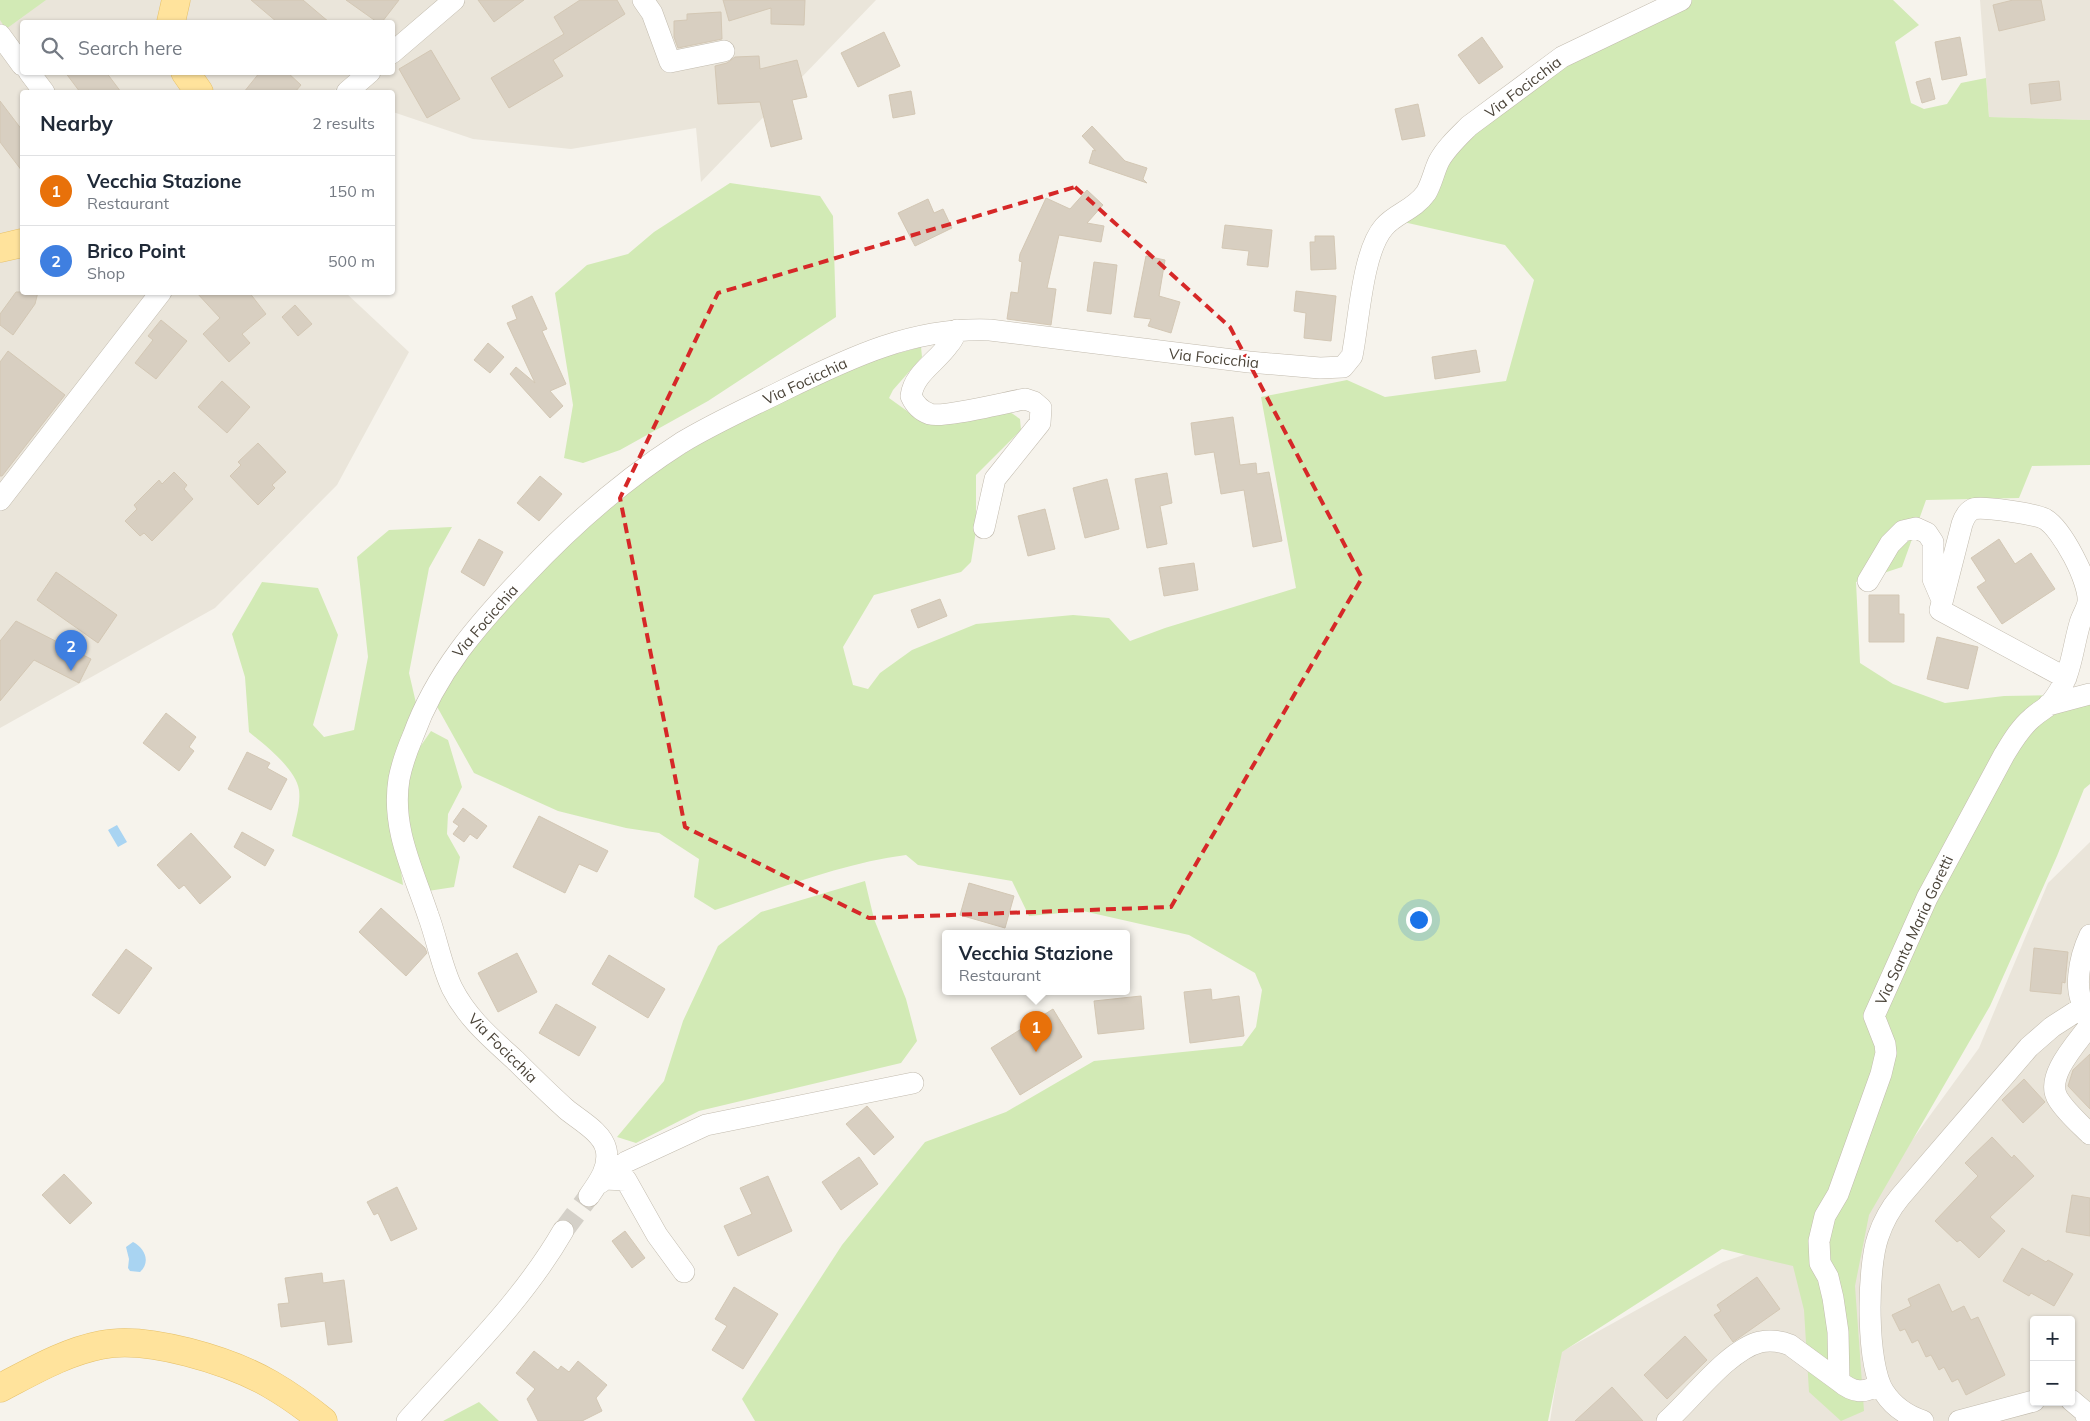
<!DOCTYPE html>
<html lang="en">
<head>
<meta charset="utf-8">
<style>
	:root { --surface:#fff; --page:#f6f6f7; --text:#1f2937; --muted:#747a83; --line:#e0e1e3; --accent:#7c3aed }
	body { margin:0; font-family:Mulish,sans-serif; background:var(--page); color:var(--text) }
	.controls { position:absolute; right:15px; bottom:15px; display:grid; overflow:hidden; border-radius:5px; box-shadow:0 1px 4px #0004 }
	.controls button { width:45px; height:45px; display:grid; place-items:center; padding:0; border:0; border-bottom:1px solid var(--line); background:var(--surface); color:var(--text); font:25px sans-serif }
	.you { position:absolute; left:1418px; top:919px; width:18px; height:18px; margin:-12px; border:4px solid #fff; border-radius:50%; background:#1a73e8; box-shadow:0 0 0 8px #1a73e833 }
	.badge { display:grid; place-items:center; width:32px; height:32px; border-radius:50%; background:var(--accent); color:#fff; font-size:16px; font-weight:700 }
	.pin { position:absolute; translate:-50% -41px; filter:drop-shadow(0 1px 2px #0008) }
	.pin::after { content:''; position:absolute; top:26px; width:18px; height:15px; background:inherit; clip-path:polygon(0 0,100% 0,50% 100%) }
	.popup { position:absolute; left:942px; top:930px; width:188px; height:65px; box-sizing:border-box; display:grid; place-content:center; border-radius:5px; background:var(--surface); filter:drop-shadow(0 1px 4px #0005); font-size:16px; white-space:nowrap; color:var(--muted) }
	.popup b { font-size:19px; color:var(--text) }
	.popup::after { content:''; position:absolute; left:50%; top:100%; margin-left:-10px; border:10px solid transparent; border-top-color:var(--surface) }
	.list { margin:0; padding:0; list-style:none }
	h2 { display:flex; justify-content:space-between; align-items:center; height:65px; margin:0; padding:0 20px; font-size:21px }
	h2 small { font-size:16px; font-weight:400; color:var(--muted) }
	.list li { display:grid; grid-template-columns:32px 1fr auto; gap:15px; align-items:center; box-sizing:border-box; height:70px; padding:0 20px; border-top:1px solid var(--line) }
	.list b { display:block; font-size:19px; white-space:nowrap }
	.list p { margin:0; font-size:16px; white-space:nowrap; color:var(--muted) }
	.list em { font-size:16px; font-style:normal; color:var(--muted) }
	.icon { flex:none; width:28px; height:28px; fill:none; stroke:currentColor; stroke-width:2; stroke-linecap:round; stroke-linejoin:round }
	.map { position:relative; flex:none; width:2090px; height:1421px; overflow:hidden }
	.search { position:absolute; background:var(--surface); box-shadow:0 1px 4px #0004; left:20px; top:20px; width:375px; height:55px; display:flex; align-items:center; gap:12px; box-sizing:border-box; padding:0 18px; border-radius:5px; color:var(--muted); font-size:19px }
	.panel { position:absolute; background:var(--surface); box-shadow:0 1px 4px #0004; left:20px; top:90px; width:375px; height:205px; border-radius:5px }
	.map>svg:first-child { display:block }
</style>
</head>
<body>
<div class="map">
<svg width="2090" height="1421" viewBox="0 0 2090 1421">
	<rect width="100%" height="100%" fill="#f6f3ec"/>
	<path fill="#eae5da" fill-rule="evenodd" d="M0,0H876L701,182L696,128L571,149L473,139L393,112L392,92H355L341,85L332,92H22V292L346,293L409,352L337,485L215,608L0,728ZM22,22H392V72H22Z
		M1980,0H2090V120L1989,117Z
		M2090,842V1421H1550L1561,1352L1723,1262L1857,1216L1979,1048L2048,883ZM2034,1320H2071V1402H2034Z"/>
	<path fill="#d2eab5" d="M0,0H46L6,29L0,20Z
		M1692,0H1893L1919,25L1895,42L1911,103L1924,109L1947,104L1961,83L1986,78L1989,117L2090,120V465L2032,466L2019,498L1926,500L1902,567L1856,582L1860,663L1893,684L1945,703L2004,696L2065,695L2090,687V784L2084,789L2057,856L1990,1006L1869,1215L1855,1286L1864,1411L1841,1421L1809,1392L1804,1310L1793,1266L1722,1249L1562,1352L1548,1421H755L742,1399L842,1245L925,1142L1006,1112L1094,1061L1242,1046L1256,1027L1262,990L1255,973L1189,935L1083,911L1029,916L1012,881L918,865L906,855C842,863 776,890 715,910L694,897L699,859L659,833L626,828L558,811L474,773L435,703L459,658L570,540L625,491L725,428L859,364L921,347L922,357L893,390L889,398L914,416L1010,412L1020,419L1021,430L976,475V531L971,562L961,572L874,595L843,647L853,685L868,689L880,673L912,650L976,624L1073,615L1109,618L1130,641L1165,628L1296,588L1261,397L1347,380L1385,397L1506,381L1534,280L1505,245L1399,221L1448,155L1577,55Z
		M730,183L820,196L833,216L836,317L708,401L620,450L583,463L564,458L573,405L555,293L587,265L628,254L654,232Z
		M452,527L429,568L409,673L416,703L390,796L403,885L292,836C295,822 301,805 299,790C296,769 265,745 249,732L245,677L232,634L262,582L318,588L338,635L313,725L324,737L354,730L368,657L357,557L389,530Z
		M431,731L448,740L462,787L448,814L447,834L460,857L454,887L428,891L407,835V789L413,757Z
		M865,881L874,919L906,999L917,1041L901,1063L699,1111L636,1143L617,1137L664,1081L683,1021L718,946L761,912Z
		M479,1402L499,1421H443Z"/>
	<path fill="#a9d4f2" d="M117,825L127,842L118,847L108,830Z
		M133,1242C145,1248 151,1262 140,1272L130,1271L128,1268L129,1259L126,1247Z"/>
	<path fill="#d8cfc1" stroke="#d3c7b4" d="M251,0H303L329,22H277Z
		M346,0H399L382,22H377Z
		M478,0H524L494,22Z
		M580,0H617L625,14L553,60L563,76L509,108L491,78L564,34L554,17Z
		M723,0H805L804,25L771,24V8L729,21Z
		M2013,0H2041L2045,20L1999,31L1993,5Z
		M721,12L722,39L678,48L674,37V21L687,20V14Z
		M884,32L900,66L858,87L841,53Z
		M1482,37L1503,67L1479,84L1458,55Z
		M1960,37L1967,75L1942,80L1935,42Z
		M431,50L460,99L427,118L399,69Z
		M759,56L760,69L797,60L807,97L792,100L802,139L771,147L760,102L718,104L715,66L727,63L735,57Z
		M65,72H106L121,92H80Z
		M260,72H287L301,85L295,92H244Z
		M1930,78L1935,99L1922,103L1916,82Z
		M2059,81L2061,100L2031,104L2029,84Z
		M911,91L915,114L893,118L889,95Z
		M0,101L22,130V171L0,142Z
		M1418,104L1425,136L1402,140L1395,109Z
		M1092,126L1125,161L1147,168L1143,179L1147,183L1089,163L1093,150L1096,151L1082,136Z
		M1087,190L1103,205L1087,223L1104,226L1101,242L1059,235L1047,288L1056,289L1051,325L1007,319L1011,292L1018,293L1022,262L1019,261L1020,254L1046,198L1070,209Z
		M928,199L934,213L943,209L952,228L915,246L898,213Z
		M1225,225L1272,230L1268,267L1247,265L1249,251L1222,248Z
		M1315,236H1334L1336,269L1311,270L1310,242H1315Z
		M1146,256L1165,260L1159,296L1180,302L1171,333L1148,326L1151,319L1134,317Z
		M1094,262L1117,265L1111,314L1087,311Z
		M1296,291L1336,296L1331,341L1304,338L1306,313L1294,311Z
		M16,292H38L35,304L13,335L0,325V314Z
		M196,292H249L266,314L242,334L250,343L229,362L203,334L220,318Z
		M532,296L547,329L542,331L566,384L550,391L563,406L550,418L510,374L516,367L535,383L507,323L517,319L512,306Z
		M295,305L312,324L298,336L282,317Z
		M161,320L187,341L156,379L135,363L153,340L148,336Z
		M488,343L504,357L490,373L474,360Z
		M1476,350L1480,372L1435,379L1432,357Z
		M8,351L65,395L2,476H0V362Z
		M222,381L250,407L227,433L198,407Z
		M1233,417L1240,465L1256,463L1257,474L1269,472L1282,541L1253,547L1244,490L1221,494L1214,452L1195,455L1191,423Z
		M258,443L286,472L272,485L275,488L258,505L230,476L241,465L238,462Z
		M174,472L187,485L184,489L193,499L152,541L144,533L140,536L125,521L137,509L134,505L159,480L162,484Z
		M1167,473L1172,503L1160,506L1167,544L1147,548L1135,479Z
		M540,476L562,494L539,521L517,503Z
		M1107,479L1119,529L1085,538L1073,488Z
		M1045,509L1055,549L1028,556L1018,516Z
		M479,539L503,552L484,586L461,572Z
		M1999,539L2015,564L2031,553L2055,589L2002,624L1977,587L1986,581L1971,558Z
		M1194,563L1198,590L1164,596L1159,568Z
		M56,572L117,615L98,643L37,600Z
		M1869,595H1899V614H1904V642H1869Z
		M940,599L947,616L918,628L911,610Z
		M16,621L91,659L79,683L34,660L0,701V641Z
		M1937,637L1978,647L1968,689L1927,679Z
		M166,713L196,737L189,747L194,751L179,771L143,743Z
		M247,752L270,763L267,768L287,779L271,810L228,789Z
		M463,808L487,826L477,839L470,834L464,842L453,834L459,826L453,822Z
		M539,816L608,851L597,872L579,864L565,893L513,867Z
		M242,832L274,850L265,866L234,847Z
		M191,833L231,877L200,904L184,885L179,889L157,865Z
		M969,883L1014,896L1005,928L960,915Z
		M381,908L425,948L427,953L406,976L359,932Z
		M2034,948L2068,952L2065,983L2062,982L2061,994L2030,991Z
		M126,949L152,968L119,1014L92,995Z
		M517,953L537,992L498,1012L478,973Z
		M609,955L665,989L648,1018L592,984Z
		M1211,989L1212,1000L1239,996L1244,1036L1190,1043L1184,992Z
		M1141,996L1144,1029L1098,1034L1094,1001Z
		M556,1004L596,1027L579,1056L539,1033Z
		M1053,1009L1082,1057L1020,1095L991,1048Z
		M2090,1054V1109L2068,1086L2073,1070Z
		M2024,1079L2045,1102L2023,1123L2002,1100Z
		M867,1106L894,1137L874,1155L846,1124Z
		M1992,1137L2012,1158L2014,1155L2034,1176L1990,1217L2005,1231L1979,1258L1960,1240L1957,1242L1935,1221L1978,1176L1965,1163Z
		M859,1157L878,1184L841,1210L822,1182Z
		M64,1174L92,1203L70,1224L42,1195Z
		M768,1176L792,1231L738,1256L724,1226L752,1214L740,1188Z
		M397,1187L417,1229L391,1241L378,1213L374,1215L367,1202Z
		M2072,1195L2090,1198V1236L2066,1232Z
		M625,1231L645,1258L632,1268L612,1241Z
		M2022,1248L2046,1262L2048,1260L2073,1274L2054,1306L2031,1293L2029,1296L2003,1281Z
		M322,1273L323,1283L344,1280L352,1342L328,1345L325,1321L281,1327L278,1304L289,1303L285,1278Z
		M1757,1277L1780,1309L1733,1342L1714,1315L1721,1311L1717,1305Z
		M1939,1284L1952,1312L1964,1306L1971,1320L1978,1317L2005,1375L1966,1395L1958,1379L1952,1382L1944,1367L1939,1370L1931,1355L1926,1357L1918,1340L1912,1343L1905,1329L1900,1331L1892,1315L1911,1306L1908,1299Z
		M734,1287L778,1314L743,1369L712,1350L727,1326L715,1319Z
		M1685,1336L1707,1360L1667,1399L1644,1375Z
		M534,1351L558,1370L561,1366L569,1372L578,1361L607,1385L596,1398L602,1411L582,1421H538L527,1399L535,1389L516,1373Z
		M1612,1387L1643,1421H1575Z"/>
	<g fill="none" stroke-linecap="round" stroke-linejoin="round">
		<path stroke="#d4d0c8" stroke-width="21" stroke-dasharray="21 11" stroke-linecap="butt" d="M563,1231L589,1196"/>
		<defs>
			<path id="minor" d="M643,0L652,13L670,62L724,51
				M0,35L22,65
				M392,53L454,0
				M29,72L44,92
				M347,92L370,72
				M957,330C955,334 953,340 949,344C937,362 914,373 911,396C915,405 921,411 930,414C944,418 1007,402 1025,399L1034,402L1041,408L1040,423L995,479L984,528
				M0,500L161,292
				M1868,581L1890,544L1903,531L1916,528L1927,533L1933,542V579L1942,600
				M2048,705L2090,694
				M2090,935C2080,956 2070,996 2090,1013
				M2090,1025C2077,1043 2044,1077 2058,1099C2066,1112 2079,1123 2090,1134
				M604,1179L626,1180L657,1235L684,1272
				M600,1183L626,1162L706,1125L913,1083
				M589,1196C599,1182 610,1167 606,1149C602,1132 579,1120 566,1109C548,1093 532,1077 515,1060C491,1038 467,1018 452,988C441,965 437,939 428,915C413,870 391,828 399,779C402,764 407,750 413,736C436,672 478,624 525,575C572,525 623,480 681,443C714,423 750,407 784,390C851,357 914,327 990,330L1249,362L1320,368L1343,367L1352,356C1359,322 1362,252 1384,227C1396,213 1414,210 1426,193C1432,183 1434,171 1439,161C1446,148 1458,137 1469,126L1562,57L1681,0
				M1880,1384C1864,1394 1853,1393 1839,1381L1838,1332L1833,1298L1828,1277L1820,1263L1819,1241L1825,1216L1838,1194L1881,1074L1886,1053L1885,1044L1874,1016L1927,898L2004,755C2012,742 2020,728 2032,718C2037,713 2045,709 2050,704C2072,678 2071,654 2080,623C2082,616 2087,609 2088,602C2090,582 2062,529 2045,519C2035,514 1983,506 1973,509C1967,512 1964,518 1962,524L1940,610L2066,678
				M2071,1400L2084,1411L2088,1421
				M407,1421C461,1360 522,1302 563,1231
				M1667,1421C1692,1399 1728,1350 1760,1342C1771,1340 1780,1341 1790,1345L1839,1381
				M1923,1421C1908,1416 1893,1406 1884,1392C1866,1365 1867,1268 1878,1237C1883,1222 1890,1209 1900,1197L2029,1047L2052,1027L2083,1007
				M1959,1421L2034,1401"/>
			<path id="major" d="M171,22L176,0
				M185,72L199,92
				M0,248L22,243
				M0,1388C33,1371 65,1352 101,1345C147,1335 230,1361 270,1384C289,1395 307,1408 323,1421"/>
		</defs>
		<use href="#minor" stroke="#c2bbae" stroke-width="22"/>
		<use href="#major" stroke="#e6c16a" stroke-width="29"/>
		<use href="#minor" stroke="#fff" stroke-width="21"/>
		<use href="#major" stroke="#ffe39c" stroke-width="28"/>
	</g>
	<path fill="none" stroke="#d62828" stroke-width="4" stroke-dasharray="10 6" stroke-linejoin="round" d="M1075,187L1230,327L1362,578L1171,907L869,918L685,827L620,498L718,293Z"/>
	<g text-anchor="middle" dominant-baseline="central" stroke-width="4.5" stroke-linejoin="round" paint-order="stroke">
		<g font-size="15" fill="#4b4439" stroke="#fff">
			<text transform="translate(1523 87) rotate(-37)">Via Focicchia</text>
			<text transform="translate(1214 358) rotate(6)">Via Focicchia</text>
			<text transform="translate(805 381) rotate(-25)">Via Focicchia</text>
			<text transform="translate(485 621) rotate(-49)">Via Focicchia</text>
			<text transform="translate(1914 930) rotate(-65)">Via Santa Maria Goretti</text>
			<text transform="translate(503 1048) rotate(45)">Via Focicchia</text>
		</g>
	</g>
</svg>
<div class="controls">
<button>+</button>
<button>−</button>
</div>
<div class="you"></div>
<div class="pin badge" style="left:1036px;top:1052px;background:#e8710a">1</div>
<div class="popup"><b>Vecchia Stazione</b>Restaurant</div>
<div class="pin badge" style="left:71px;top:671px;background:#3f7fe0">2</div>
<div class="search"><svg class="icon" aria-label="search" viewBox="0 0 24 24"><circle cx="10" cy="10" r="6"/><path d="M15 15l6 6"/></svg>Search here</div>
<section class="panel">
<h2>Nearby<small>2 results</small></h2>
<ul class="list">
<li><span class="badge" style="background:#e8710a">1</span><div><b>Vecchia Stazione</b><p>Restaurant</p></div><em>150 m</em></li>
<li><span class="badge" style="background:#3f7fe0">2</span><div><b>Brico Point</b><p>Shop</p></div><em>500 m</em></li>
</ul>
</section>
</div>
</body>
</html>
